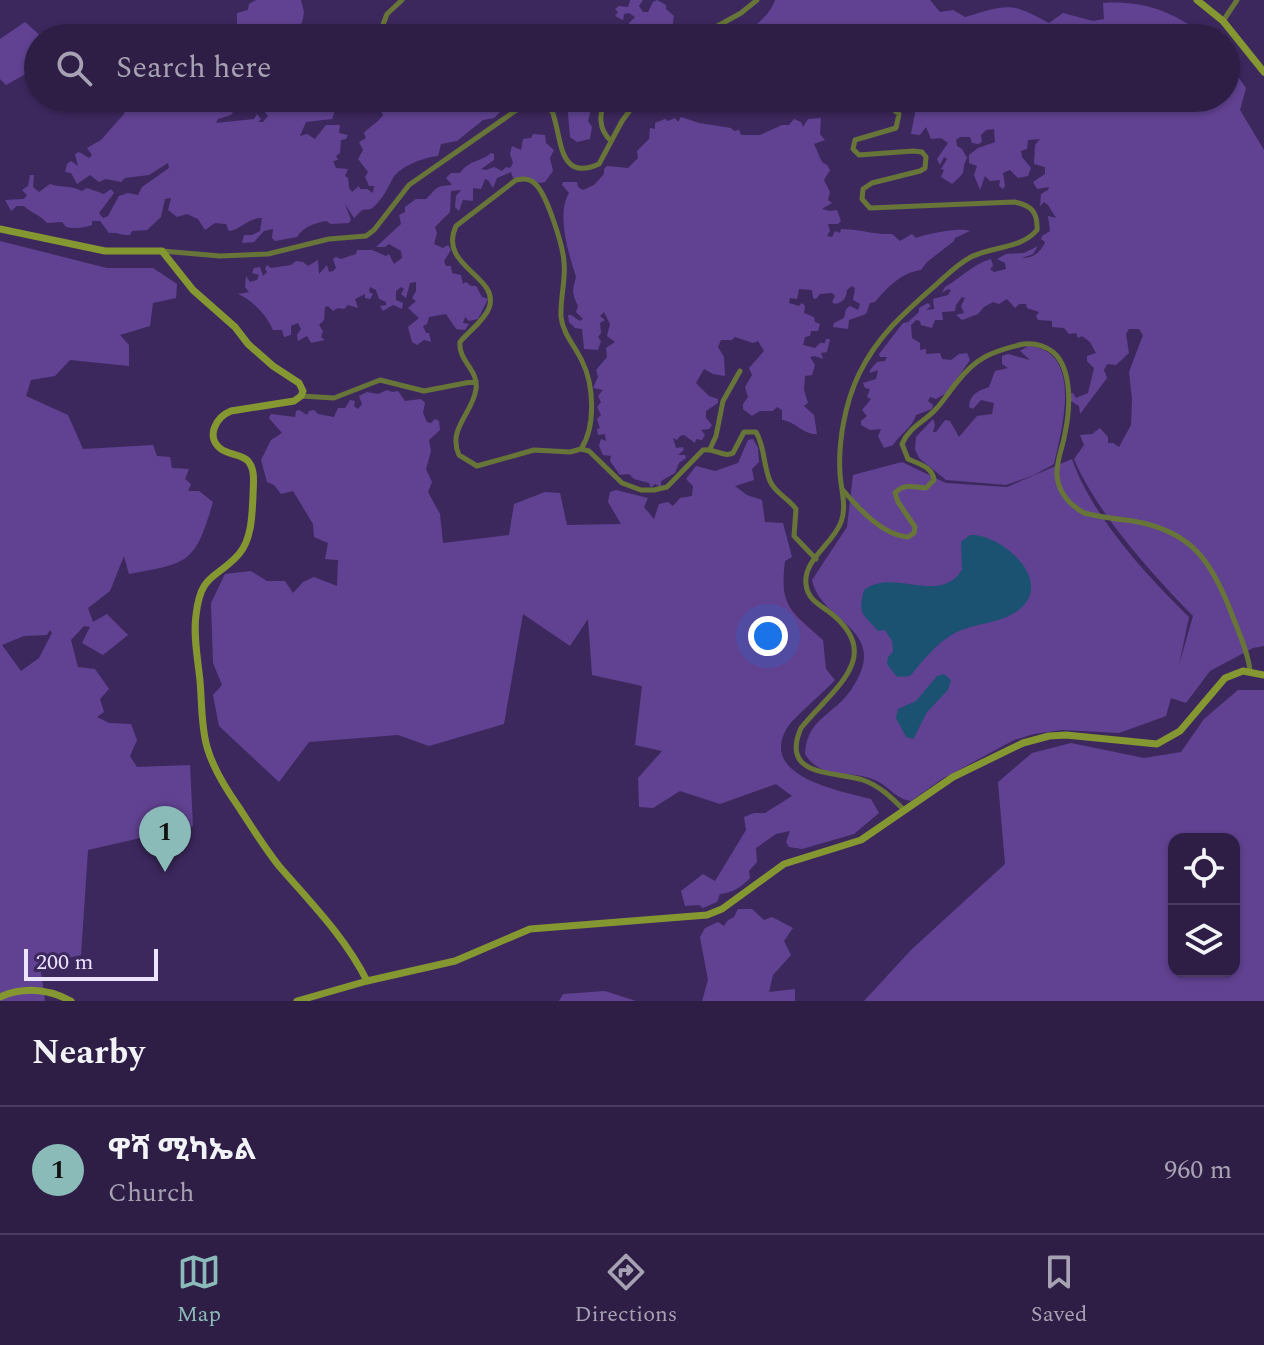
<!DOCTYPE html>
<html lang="en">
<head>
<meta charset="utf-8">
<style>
	:root { --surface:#2e1e46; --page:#36274d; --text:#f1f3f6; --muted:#a7a2b3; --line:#493c5f; --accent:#8bbbb9 }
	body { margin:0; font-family:Spectral,"Noto Sans Ethiopic",serif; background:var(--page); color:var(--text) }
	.controls { position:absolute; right:24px; bottom:24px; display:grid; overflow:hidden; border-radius:16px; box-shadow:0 2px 6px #0004 }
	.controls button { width:72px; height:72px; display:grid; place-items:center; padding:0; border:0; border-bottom:2px solid var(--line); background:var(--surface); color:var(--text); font:40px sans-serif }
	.scale { position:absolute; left:24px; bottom:20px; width:134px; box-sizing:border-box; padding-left:8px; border:4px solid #ebe4ff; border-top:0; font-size:22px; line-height:28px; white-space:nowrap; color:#ebe4ff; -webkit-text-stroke:6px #3d285e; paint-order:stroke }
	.you { position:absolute; left:768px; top:636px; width:28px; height:28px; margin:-20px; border:6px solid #fff; border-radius:50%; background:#1a73e8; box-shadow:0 0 0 12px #1a73e833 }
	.badge { display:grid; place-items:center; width:52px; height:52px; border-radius:50%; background:var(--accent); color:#111; font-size:26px; font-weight:700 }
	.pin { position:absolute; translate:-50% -66px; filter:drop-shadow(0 2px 4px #0008) }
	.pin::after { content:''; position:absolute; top:42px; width:28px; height:24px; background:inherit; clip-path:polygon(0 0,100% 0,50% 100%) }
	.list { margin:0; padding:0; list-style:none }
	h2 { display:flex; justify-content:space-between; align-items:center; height:104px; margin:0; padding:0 32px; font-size:34px }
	h2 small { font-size:26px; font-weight:400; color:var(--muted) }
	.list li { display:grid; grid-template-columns:52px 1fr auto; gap:24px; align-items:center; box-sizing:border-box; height:128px; padding:0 32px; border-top:2px solid var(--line) }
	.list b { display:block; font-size:30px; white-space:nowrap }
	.list p { margin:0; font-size:26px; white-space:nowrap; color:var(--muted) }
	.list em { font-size:26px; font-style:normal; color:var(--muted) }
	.icon { flex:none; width:44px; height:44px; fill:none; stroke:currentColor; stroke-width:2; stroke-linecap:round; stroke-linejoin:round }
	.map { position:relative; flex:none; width:1264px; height:1001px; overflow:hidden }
	.search { position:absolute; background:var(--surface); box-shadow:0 2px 6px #0004; left:24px; right:24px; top:24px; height:88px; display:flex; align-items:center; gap:20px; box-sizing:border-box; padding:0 28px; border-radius:44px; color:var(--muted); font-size:30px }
	.sheet { height:232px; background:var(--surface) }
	nav { display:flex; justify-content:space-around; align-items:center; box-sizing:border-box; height:112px; border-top:2px solid var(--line); background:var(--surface); font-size:22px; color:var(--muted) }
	nav a { display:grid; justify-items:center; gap:4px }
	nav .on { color:var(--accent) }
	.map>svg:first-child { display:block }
</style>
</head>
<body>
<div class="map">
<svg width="1264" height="1001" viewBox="0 0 1264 1001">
	<rect width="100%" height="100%" fill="#3d285e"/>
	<path fill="#614292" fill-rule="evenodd" d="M256,0H301L304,12L302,23L294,28L292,36L286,38H231L230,35L237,28V13L248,10L249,4Z
		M630,0H643L639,6L643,12H648L653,2L657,0L666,5V9L674,16L672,29L678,31L677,38H613L610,32L612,28L620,24L624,29L618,34L630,33L629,23L635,17L629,13L624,14L623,20L615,16L618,12L615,9L619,6L628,7Z
		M775,0H930L940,12L953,10L965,17C1007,5 1009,1 1049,23L1063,13L1093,21L1104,19L1103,3C1149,0 1174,14 1210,38H734C750,32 770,16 775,0Z
		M25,22L43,38H38V67L6,85L0,79V39Z
		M1226,59L1246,88L1240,110L1264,150V646L1253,648L1210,671L1186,703L1171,698L1166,716L1119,733L1062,730L1034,734L1014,740L942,779L911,801C897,799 891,789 879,782C854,768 822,782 805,754C807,718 833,716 851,690C893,628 821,624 812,580L847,527L853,475L902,462L946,483L1007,487L1072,459C1092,516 1146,575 1189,617L1179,665L1193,616C1152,574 1096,512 1074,459L1084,445L1080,435L1092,434L1100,428L1108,437V443H1113L1119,447L1131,425L1132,399L1129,372L1143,335L1139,329H1129L1126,334L1129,353L1116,365L1107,364L1104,370L1107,378L1080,414L1079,406L1069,400L1070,393H1073L1076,398L1088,393L1094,368L1087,361V356L1096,353L1090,342L1082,336L1078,338L1076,333L1069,334L1064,328L1052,327V321L1038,320L1036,316L1039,312L1027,308L1026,304H1019L1015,308L1007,299L999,304L993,302L984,307L978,314L962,320L956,315L964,313L961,306L965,298L962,297L956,305L955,311L942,312L943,320H935L932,328L921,325L920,321L916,320L911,325L912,338L920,343V350L926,349V354L940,353L942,359L951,360L959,354L967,353L970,360L947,393L936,399L930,397L928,401L933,405L932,409L916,415C912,428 900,434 893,445L884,448L878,436L881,429L870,430L861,425V421L867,416L862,410L871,399L867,397L870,389L865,388L863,383L876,379L878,370L870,373V370L877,362L885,361L887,357H880L879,354L903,323L908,322L919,312V308L928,303L931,306L926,310L934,309L933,299L948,295L951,290L948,289L942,293L945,287C960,279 971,265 991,259L993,266L990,269L994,272L1006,269L1005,263L997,259L1006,254L1024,253L1038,246L1033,254L1022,258C1032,259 1042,251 1045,242L1041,239L1042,236L1050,231L1048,216L1056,218L1048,205L1044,202L1040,206L1041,194L1048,190L1049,187L1037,189L1033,182L1045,174V167L1034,164L1035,145L1040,139L1028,140L1027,149L1021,151L1022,157L1031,168L1028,176L1018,178L1010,170L1003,173L1005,186L1003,189L999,186L1000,180L990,181L985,176L980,190L974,175L977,166L969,163V155L978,148L995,142L994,129L986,130L981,135L982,142L978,144L972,143L970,137H960L956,140L957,146L962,149L967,158C959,172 971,168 952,184L941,177L944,170L941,169L947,159L944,157L940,165L937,159L948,143L941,138L931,139L926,127L920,135L911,134L915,113L907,98H1226Z
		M136,98H246L252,103L251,110L245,108L243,102L239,103L231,115L218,119L216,123L254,119L257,114L261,119L258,122H263L268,116L264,111L277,105L287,104L291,98H329L316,104L300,100L305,112L331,107L335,111L332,119L306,122L300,136L307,134L315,139L326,125H340L339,133L348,135L346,139L341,140L340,153L336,156L338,160L333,161L336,168L348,169L345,176L348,178L349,188L352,192L359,186L360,189H367L373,193L374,186H369L365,177L368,172L358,159L363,150L359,142L366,138L364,133C370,126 379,122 383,115L379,106L388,99L513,98L510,103L500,107L501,111L494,118L483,120L457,141L441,144L438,156C425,157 400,166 393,178C387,189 382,201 371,209L362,210L354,218L345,204L351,220L349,223L331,224L326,221C315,223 303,227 297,237L275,241L272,238L273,229L264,231L254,242L242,243L244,235H252L260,231L262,218C247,218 242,229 229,231L226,224L215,223L205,230L198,219L187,214L177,217L168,210L171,198L165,199L161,217L147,230L132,231L130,235C123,236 117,232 109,233L100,221H92V225C84,228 74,229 66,227L62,222L47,223C39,214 31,213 24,206H17L11,211L5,200L24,199L27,195L22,190L28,186L30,175H34L33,187L39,192L50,184C62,188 71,185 82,191L87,188L104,194L111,189L114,193L99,213L103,218L108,216L119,196L128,193L138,195L142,187L169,168L168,163L149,175L125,178L121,182L106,179L99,182L90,175L77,184L71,173L65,172L67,164L71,161L78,166L75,154L79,152L89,158L92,155L87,148L101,140L124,114L125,109L129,108V103Z
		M558,98H585L584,100L591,109L588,121L592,127L590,139L577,142L570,137L567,102L559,101Z
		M681,117L699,123L731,128L734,131L739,130L741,135H760L782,125H789L794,119L801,122L803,127L808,119L821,118L820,134L825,140L814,144L822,162L827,165L830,170L824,180L830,192L828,200L832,203L822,209L830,211L837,210L841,221L838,224H828L830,231L827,236L832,237L835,231L840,233L841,229C858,229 875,235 892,234L900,241L912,234L916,238C926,234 961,227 970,231L955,238L954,241L927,262L921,270C900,273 887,288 875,302L870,303L866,314L849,320L848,329L833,327L834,323L844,318L846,309L850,306L858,310L860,304L853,300L855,288L852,286L847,290C846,298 844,302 835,304L832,302L835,296L832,293L820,294L816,299L813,298L812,290L799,289L797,299L790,298L789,303L799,306L802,303L805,306L804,313L814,317L815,322L820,324L818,331H811L810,336L805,337L803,345L815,348L820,343H825L826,339H830L827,352L821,353L823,359L815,356L810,357L815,365L812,375L805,376L804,390L808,403L804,406L814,415L817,434C803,435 795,421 782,420V410L777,407L773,411H760L752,416L743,409V404L748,397L745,387L752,375L749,368L764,351L758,341L753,343L735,337L732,340H721L718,347L724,357L725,376L713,374L704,369L696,383L709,396L718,399V403L706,411V418L712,425L709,429L701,430L705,435L702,440L696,439L695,443L684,435L680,436L677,440L673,438L676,448L683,447L684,450L678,455H685L686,458L679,463L675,473L661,481V487L655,484L651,488L649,483L634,479L629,474L620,475L610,461L611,456L603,455L599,446L601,439L606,441L605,434L598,435L597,429L600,428L597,419L601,415L597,407L601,402L598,396L603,390L593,388L598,377L596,370L607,357L606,348L615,342L607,336L610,324L604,312L600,316L605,320L600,323L601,333L598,337L601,341L598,350L584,349L582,329L575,328L569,322L568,315H571L580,321L583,319L576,312L578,306C572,293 572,291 576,277C569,254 556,215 569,193L562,185L563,182H577L578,187L583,190L594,185L604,174V169L607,166L628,168L638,158L637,151L649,139L650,128L655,129V123L665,119L668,121L675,118L678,122Z
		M533,134L545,135L546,143L554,150L550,158L553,171L545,182L540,183L527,178H513L511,172L497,178L493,188L488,180L485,179L481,189L473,188V201L463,200L459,211L455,207L456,196L461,190L451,191L450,212L435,227L437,233L434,244L443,248L448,245L451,250L444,261L446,266H451L452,273L461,275L463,284L466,282L471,286H476L482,297L488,299L478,319L469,321L465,317L463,323L469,324L465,330L456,329L446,314L429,317L427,324L423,326L426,333H429L431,342L424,340L417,345L412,342L408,327L419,318L408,308L416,301L412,298L416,291V282L410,283L406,298L401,294L404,289L401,287L396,291V300L403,303L402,309L393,305L383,311L380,306L386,305V302L379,299L376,290L370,287L369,292L373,294L370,299L365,298V294L355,299L358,308L348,305L344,309L338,308L333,311L328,306L325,307L324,320L319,325L323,331L321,337L325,340L311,343L307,336L298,341L297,335L301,329L298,323L291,326V335L284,337L282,330H273C267,315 252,300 238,294L249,292L245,287L246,276L250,282L257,280L259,275L252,273L254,268L260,267L263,276L267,272L265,269L267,265L271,268L291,265L296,261L303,262L308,266L318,260L319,274L327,265L329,272L333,271L336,268L333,259L336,257L341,259L356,254L357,250H372L386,256L389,254L394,264L402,258L401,251L389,244L385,247H376L401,224L399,215L405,212V207L416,199H426C438,188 434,186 452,185L446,178L451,173H460C469,160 481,162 491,153L494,154V160L481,169L486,170L494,167L502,171L506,167L510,168L513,163L510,154L512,146L521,150L523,139L531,138Z
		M0,241L107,268H153L177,284L176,298L153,303L150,326L120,335L129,345V366L70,360L55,376L31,380L26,396L68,415L83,449L153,445L157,456L170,457L172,468L189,469L185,479L191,484L188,491H199L213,502C195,563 190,563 129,574L124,556L110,591L88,608L93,622L107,614L128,635L103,655L82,643L90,627L84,626L71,640L78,667L95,669L109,689L100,699L104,712L97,717L109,723L131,724L137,740L130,756L137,767L190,765L193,826L88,850L81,955L40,964L45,1001H0ZM50,630L52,633L39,658L21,671L2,645L24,636L47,635Z
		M1028,346C1084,350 1062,429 1054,464L1034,475L1006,485L946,480L919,458L915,449L916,437L933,419L935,425L933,432H936L945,420L950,421L959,437L977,416L992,414L994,403L981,400L973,409L969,407C970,394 978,391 989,387L995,371L1008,368L1002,364V356L1008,354L1030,360L1020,351Z
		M387,390L392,392L398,391L405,401L421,399L425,403L423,413L427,422L431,423L435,419L439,421L440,430L429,440L431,451L426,469L432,482L428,492L440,514L443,543L509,535L514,504L545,492L560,493L567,525L621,524L608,502L610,492L616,490L648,498L644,507L654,519L659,504L668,502L673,506L680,498L692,496L693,486L686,479L696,466L715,471L738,463L748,440L753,439L758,448L759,462L752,469L754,480L735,486L747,495L762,500L765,522L783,523L792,557L785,561C779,607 791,611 823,640L826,669L835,680C825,691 793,718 787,728C758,777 841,791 871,799L879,813L854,834L802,849L789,847L786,842L790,831L776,834L756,848L757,862L749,871L750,878C740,888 734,892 720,894L717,902L703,908L699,905L685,906L681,891L703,874L715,881L746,830L744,817L754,813H765L792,796L776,784L720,804L680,791L653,808L639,807L638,778L662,751L635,745L642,686L592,675L588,619L570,646L523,614L504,724L429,746L398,735L309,742L279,782L219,726L213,695L222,685L213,663L211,603L225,574L251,571L267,581H285L293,593L303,582L314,577L337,586L338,560L325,559L328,543L314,537L313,524L293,491L281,494L274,485L267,482L261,460L271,440L282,433L269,418L271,414L295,417L296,411L299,410L307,415L309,411L314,410L318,414L334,417L338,408H345L350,400L355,401L354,406L358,409L362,404L359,396L367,392L378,394Z
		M1238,690H1264V1001H864L911,950L1005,864L998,782L1032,753L1071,743L1144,758L1181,752L1204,719ZM1174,839H1234V971H1174Z
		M738,909H752L764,920L772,917L793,928L784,941L791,955L773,975L769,992L795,989V1001H702L708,980L700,937L705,928L718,922L724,926L728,920L734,917Z
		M605,991L636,1001H559L563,994Z"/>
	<path fill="#1b5171" d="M970,535C999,533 1050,576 1024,605C1007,624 976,622 955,633C936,643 923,661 910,676L897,677L887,664L888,657L893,652L892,641L885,630L878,631C864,614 857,616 864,590C893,567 939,606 962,570L961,542Z
		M944,674L951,680L948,690L927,712L915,736L913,739L906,737L896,718L898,709L916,701L937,676Z"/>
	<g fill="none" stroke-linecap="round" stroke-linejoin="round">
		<path stroke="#687539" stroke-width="5" d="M1223,21L1237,0
			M381,30L387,14L402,0
			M696,38L741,13L757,0
			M608,98C598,112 598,129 611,141
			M693,98C734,106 752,115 794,98
			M848,98L888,105L899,114L896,128L855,140L853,149L859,155L913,151L922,152L926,157L925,168L920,171L872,183L863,189L862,199L870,208L1014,202C1031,205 1038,212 1037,230C1021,249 993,246 971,257C959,263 948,274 938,283C906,311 878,335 859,374C845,403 838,442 840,474C841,490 847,507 841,522C833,544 803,560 806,584C807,598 818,604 828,611C888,656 831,690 801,728C779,778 836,771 863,780C880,786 892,798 904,810
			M162,251L220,256L268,254L329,239L366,236L374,230L409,185L518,109C532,103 539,103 552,111C562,135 557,183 599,164L622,121L631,109L650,98
			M301,396L334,398L380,380L424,391L476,381
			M581,449C596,426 594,385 582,361C575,346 563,334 561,317C560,298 566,280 564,262C563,246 546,190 533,182C528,178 522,179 516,180L456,226C437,267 501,276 489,308C484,321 469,331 460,342C458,361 479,370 476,389C473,413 447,429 459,455L477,466L534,450L570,452L581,449L589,451L622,483L641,490H654L667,487L703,450C715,448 723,458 733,453L744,432H756C765,447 763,465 770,481C775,493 788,498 796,509L794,536L816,559
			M710,449L716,436L723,401L740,371
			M842,489C858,508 882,535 908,537L914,533L915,527L898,502L895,493C904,483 914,487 926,488L934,480C933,467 919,464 908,459L902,444C909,427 924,422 935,410C944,401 950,390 958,381C976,358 991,352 1019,345C1032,342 1042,344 1053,352C1073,369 1070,410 1065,433C1063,447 1056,461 1057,475C1058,492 1070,505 1084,513C1100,517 1116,519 1133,521C1191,531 1211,560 1231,612C1238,631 1248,651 1250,671"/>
		<path stroke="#859731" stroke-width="7" d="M1197,0L1223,21L1264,72
			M0,229L105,251H162L193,290L235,327L248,344L273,366L299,383L303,391L301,396L294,401L231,411C216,417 205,437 221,449C229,455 242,454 248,461C256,470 253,485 253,496C252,514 252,539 239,554C216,580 201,572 196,615C193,636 198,660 200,681C202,703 201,726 207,747C213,768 226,789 238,806C251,826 264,847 279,866C311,903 345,937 367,981
			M0,997C25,986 48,989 71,1001
			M297,1001L367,981L455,961L530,929L707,915L722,909L784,864L861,840L953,777L1023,743L1049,736L1066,735L1157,744L1180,731L1225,678L1243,671L1264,675"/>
	</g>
</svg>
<div class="controls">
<button><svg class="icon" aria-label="locate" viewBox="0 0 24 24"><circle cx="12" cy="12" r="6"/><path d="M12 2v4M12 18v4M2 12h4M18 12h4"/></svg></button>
<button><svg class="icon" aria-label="layers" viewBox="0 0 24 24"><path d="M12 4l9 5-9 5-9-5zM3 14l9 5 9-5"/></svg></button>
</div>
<div class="scale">200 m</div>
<div class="you"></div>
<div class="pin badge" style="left:165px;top:872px">1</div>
<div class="search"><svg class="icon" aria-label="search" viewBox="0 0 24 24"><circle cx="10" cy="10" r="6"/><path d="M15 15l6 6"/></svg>Search here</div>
</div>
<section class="sheet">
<h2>Nearby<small></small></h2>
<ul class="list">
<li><span class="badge">1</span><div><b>ዋሻ ሚካኤል</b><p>Church</p></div><em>960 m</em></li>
</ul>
</section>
<nav>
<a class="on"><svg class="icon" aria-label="map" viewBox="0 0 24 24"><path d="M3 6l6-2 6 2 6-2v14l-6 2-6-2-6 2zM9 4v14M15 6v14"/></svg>Map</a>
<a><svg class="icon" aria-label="directions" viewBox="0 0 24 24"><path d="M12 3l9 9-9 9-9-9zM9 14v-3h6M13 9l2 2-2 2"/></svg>Directions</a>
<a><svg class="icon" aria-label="saved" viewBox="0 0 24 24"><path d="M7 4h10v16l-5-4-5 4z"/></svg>Saved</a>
</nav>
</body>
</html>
